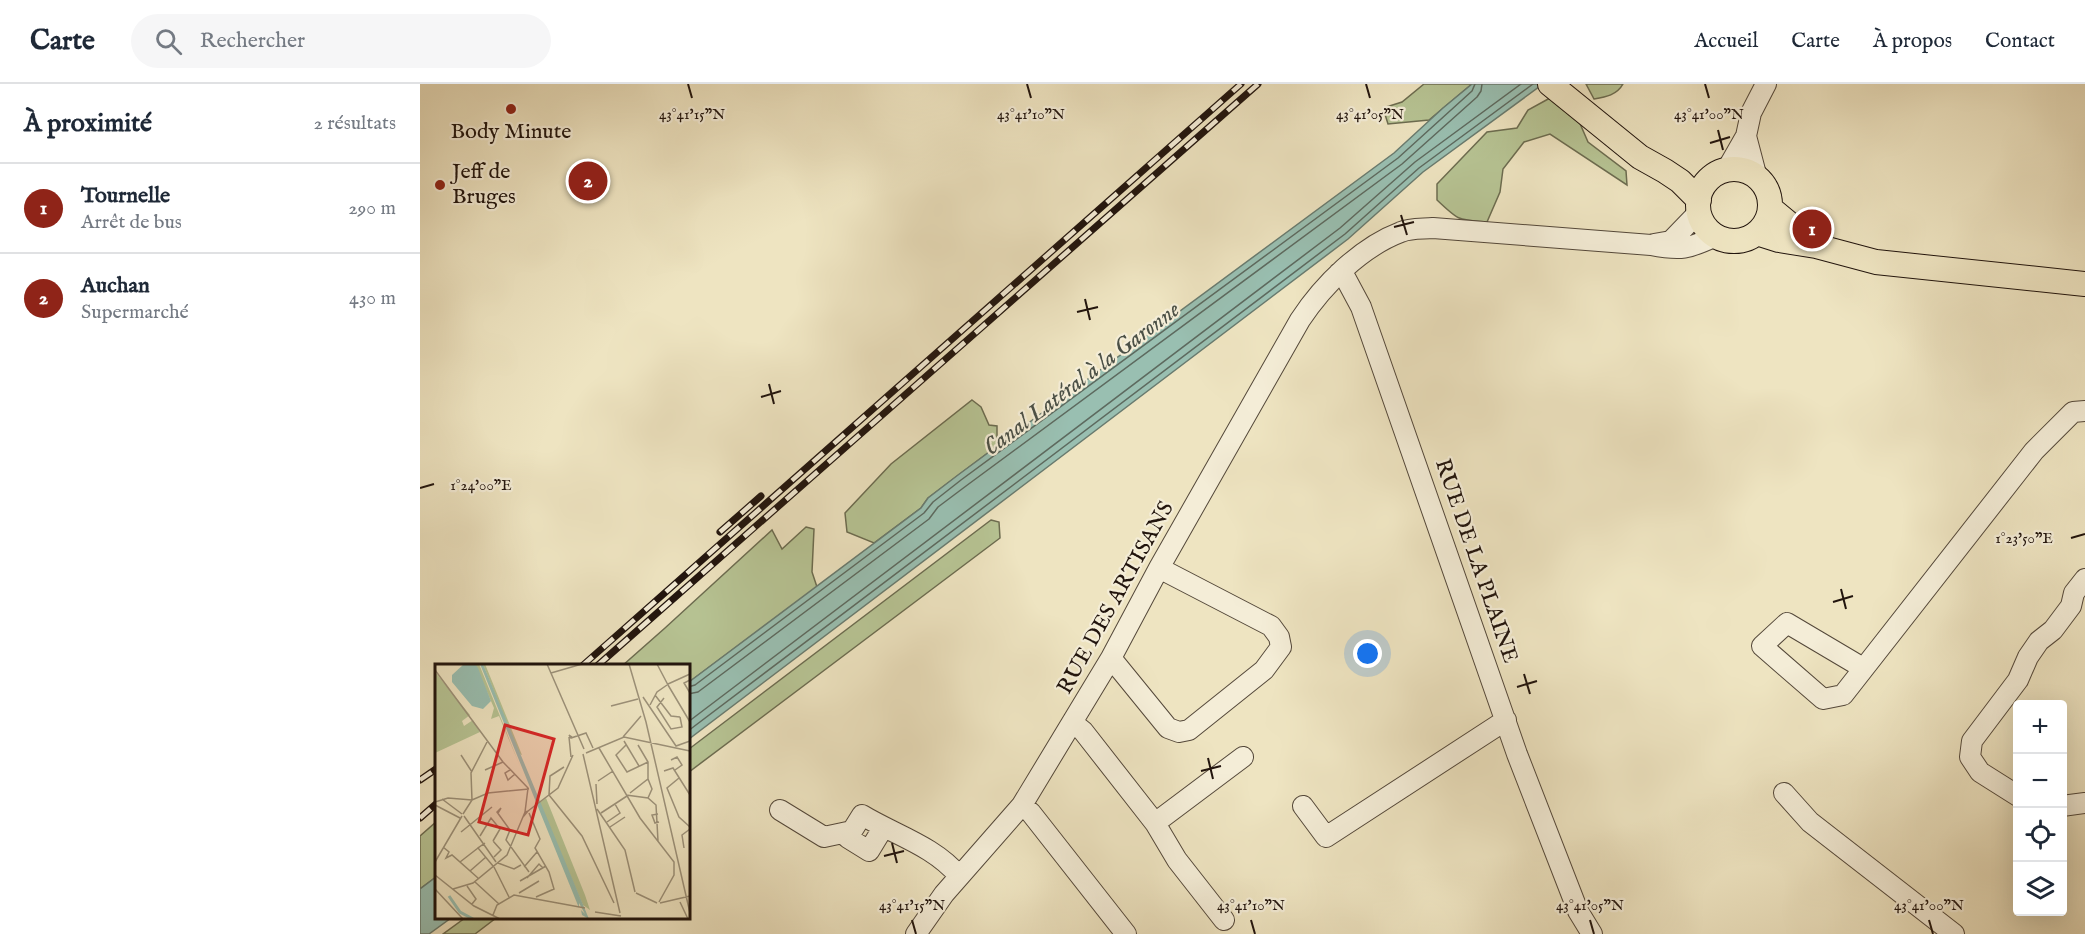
<!DOCTYPE html>
<html lang="fr">
<head>
<meta charset="utf-8">
<style>
	:root { --surface:#fff; --page:#f6f6f7; --text:#1f2937; --muted:#747a83; --line:#e0e1e3; --accent:#8f2418 }
	body { margin:0; font-family:"IM FELL English",serif; background:var(--page); color:var(--text) }
	.controls { position:absolute; right:18px; bottom:18px; display:grid; overflow:hidden; border-radius:6px; box-shadow:0 6px 24px #0002 }
	.controls button { width:54px; height:54px; display:grid; place-items:center; padding:0; border:0; border-bottom:2px solid var(--line); background:var(--surface); color:var(--text); font:30px sans-serif }
	.you { position:absolute; left:948px; top:570px; width:21px; height:21px; margin:-15px; border:4px solid #fff; border-radius:50%; background:#1a73e8; box-shadow:0 0 0 9px #1a73e833 }
	.badge { display:grid; place-items:center; width:39px; height:39px; border-radius:50%; background:var(--accent); color:#fff; font-size:20px; font-weight:700 }
	.pin { position:absolute; translate:-50% -50%; border:3px solid #fff; box-shadow:0 2px 6px #0006 }
	.list { margin:0; padding:0; list-style:none }
	h2 { display:flex; justify-content:space-between; align-items:center; height:78px; margin:0; padding:0 24px; font-size:26px }
	h2 small { font-size:20px; font-weight:400; color:var(--muted) }
	.list li { display:grid; grid-template-columns:39px 1fr auto; gap:18px; align-items:center; box-sizing:border-box; height:90px; padding:0 24px; border-top:2px solid var(--line) }
	.list b { display:block; font-size:22px; white-space:nowrap }
	.list p { margin:0; font-size:20px; white-space:nowrap; color:var(--muted) }
	.list em { font-size:20px; font-style:normal; color:var(--muted) }
	.icon { flex:none; width:33px; height:33px; fill:none; stroke:currentColor; stroke-width:2; stroke-linecap:round; stroke-linejoin:round }
	.map { position:relative; flex:none; width:1665px; height:850px; overflow:hidden }
	header { display:flex; align-items:center; gap:36px; box-sizing:border-box; height:84px; padding:0 30px; background:var(--surface); border-bottom:2px solid var(--line) }
	header strong { font-size:28px }
	nav { display:flex; gap:33px; margin-inline-start:auto; font-size:21px }
	.search { width:420px; height:54px; background:var(--page); display:flex; align-items:center; gap:15px; box-sizing:border-box; padding:0 21px; border-radius:33px; color:var(--muted); font-size:22px }
	main { display:flex }
	aside { flex:1; background:var(--surface) }
	.map>svg:first-child { display:block }
</style>
</head>
<body>
<header>
<strong>Carte</strong>
<div class="search"><svg class="icon" aria-label="search" viewBox="0 0 24 24"><circle cx="10" cy="10" r="6"/><path d="M15 15l6 6"/></svg>Rechercher</div>
<nav><a>Accueil</a><a>Carte</a><a>À propos</a><a>Contact</a></nav>
</header>
<main>
<aside>
<h2>À proximité<small>2 résultats</small></h2>
<ul class="list">
<li><span class="badge">1</span><div><b>Tournelle</b><p>Arrêt de bus</p></div><em>290 m</em></li>
<li><span class="badge">2</span><div><b>Auchan</b><p>Supermarché</p></div><em>430 m</em></li>
</ul>
</aside>
<div class="map">
<svg width="1665" height="850" viewBox="0 0 1665 850">
	<rect width="100%" height="100%" fill="#eee4c1"/>
	<filter id="stains"><feTurbulence type="fractalNoise" baseFrequency=".00333" numOctaves="4"/><feColorMatrix values="0 0 0 0 .2 0 0 0 0 .09 0 0 0 0 .02 0 0 0 .5 -.17"/></filter>
	<radialGradient id="worn" r=".72"><stop offset=".6" stop-color="#630" stop-opacity="0"/><stop offset="1" stop-color="#630" stop-opacity=".3"/></radialGradient>
	<path fill="#b7c494" stroke="#6c6c50" stroke-width="1.5" d="M1004,0H1052L1009,36L968,40L963,24L982,18Z
		M1166,0H1203C1197,11 1186,13 1174,15Z
		M1130,14L1158,35L1168,58L1206,87L1207,101L1130,50L1104,58L1083,85L1080,108L1067,138C1038,136 1039,137 1017,116V100L1067,48L1097,44L1108,26Z
		M552,316L561,323L569,341L577,342V362L508,414L501,424L454,459L427,448L425,429L471,380Z
		M571,436L579,438L580,454L269,688V665Z
		M386,443L394,445L392,488L397,503L269,598L268,582H202L245,544L352,446L362,465Z
		M16,738V793L0,805V752Z
		M45,834H76L55,850H23Z"/>
	<path fill="#99bfb1" stroke="#697b6f" stroke-width="1.5" d="M1052,0H1123L1003,88L928,155L269,655V598L501,424L508,414L538,391L974,69L1023,24Z
		M16,793V834H31L9,850H0V805Z"/>
	<g fill="none" stroke-linecap="round" stroke-linejoin="round">
		<path stroke="#5d6a5f" stroke-width="1.5" d="M268,603L275,601L504,429L513,418L541,396L978,74L1052,7L1055,0
			M268,610L278,608L509,435L518,423L546,402L982,80L1057,13L1061,7L1062,0
			M268,638L920,144L995,78L1101,0
			M268,647L925,150L999,84L1113,0"/>
		<defs>
			<path id="minor" d="M1326,52L1337,94
				M1306,87L1326,52L1331,29L1346,0
				M1234,160L1251,157L1279,128
				M919,189L926,195L941,223L1097,670L1158,827L1172,850
				M691,574L748,644L759,648L769,646L844,586L861,563L859,553L851,542L739,484
				M1443,584L1367,539L1342,562L1403,615L1423,611L1614,367L1653,328L1665,327
				M653,639L663,647L735,739L757,776L804,836
				M1364,709L1390,738L1534,850
				M1598,712L1560,688L1550,673L1552,657L1598,596L1608,573L1619,557L1633,546L1651,522L1654,509L1665,495
				M602,721L611,729L706,850
				M883,722L906,753L1086,636
				M1642,722L1665,719
				M360,726L404,753L432,747L442,731C475,751 514,762 539,792
				M735,739L823,673
				M432,747L428,754L449,767L463,744
				M496,850L524,810L602,721L691,574L739,484L880,236C903,201 941,163 981,148C990,144 1003,145 1013,144L1231,161C1261,167 1268,165 1296,152"/>
			<path id="major" d="M1130,0L1220,73L1245,87L1260,97L1279,116
				M1278 121a36 36 0 1 1 72 0a36 36 0 1 1-72 0Z
				M1350,124L1396,162
				M1337,149L1359,156L1396,162L1456,178L1665,200"/>
		</defs>
		<use href="#minor" stroke="#54483a" stroke-width="22"/>
		<use href="#major" stroke="#21140d" stroke-width="26"/>
		<use href="#minor" stroke="#f4edd7" stroke-width="20"/>
		<use href="#major" stroke="#eee4c1" stroke-width="24"/>
		<defs>
			<path id="rail" d="M300,448L341,412
				M162,582L821,0
				M177,582L838,0
				M0,696L16,685
				M0,734L16,720"/>
		</defs>
		<use href="#rail" stroke="#21140d" stroke-width="7"/>
		<use href="#rail" stroke="#f4edd7" stroke-width="4.5" stroke-dasharray="14" stroke-linecap="butt"/>
	</g>
	<path fill="none" stroke="#21140d" stroke-width="2" d="M268,0L272,14M607,0L611,14M946,0L950,14M1285,0L1289,14M1298,46L1303,66M1290,59L1310,53M981,131L987,151M974,143L994,138M665,215L670,236M657,228L678,223M349,300L354,320M341,313L361,307M0,404L14,400M1651,454L1665,450M1421,505L1426,525M1413,518L1433,512M1104,590L1110,610M1097,603L1117,597M788,674L793,695M781,687L801,682M472,759L477,779M464,772L484,767M492,836L496,850M831,836L835,850M1170,836L1174,850M1509,836L1513,850"/>
	<g fill="#8f2418" stroke="#f4edd7" stroke-width="2">
		<circle cx="91" cy="25" r="6"/>
		<circle cx="20" cy="101" r="6"/>
	</g>
	<g text-anchor="middle" dominant-baseline="central" stroke-width="4.5" stroke-linejoin="round" paint-order="stroke">
		<g font-size="22" fill="#21140d" stroke="#f4edd7">
			<text x="91" y="48">Body Minute</text>
			<text x="32" y="88" text-anchor="start">Jeff de<tspan x="32" dy="25">Bruges</tspan></text>
		</g>
		<g font-size="22" fill="#21140d" stroke="#f4edd7">
			<text transform="translate(1056 477) rotate(71)">RUE DE LA PLAINE</text>
			<text transform="translate(696 514) rotate(-61)">RUE DES ARTISANS</text>
		</g>
		<g font-size="24" font-style="italic" fill="#4b5046" stroke="#f4edd7">
			<text transform="translate(662 295) rotate(-37)">Canal Latéral à la Garonne</text>
		</g>
	</g>
	<g transform="translate(15 580)">
		<rect width="255" height="255" fill="#eee4c1"/>
		<path d="M40,0H44L85,102L64,52L56,55L59,44ZM48,0H50L87,91L84,90ZM0,8L35,51L27,57L29,62L38,56L45,68L0,89ZM111,134L150,231L155,246L148,241L104,139Z" fill="#b7c494"/>
		<path d="M29,0H40L43,4L56,37L48,45L37,42L17,18V11ZM45,0H48L154,255L147,251L146,246L150,250L144,239V244Z" fill="#99bfb1"/>
		<path fill="none" stroke="#99bfb1" stroke-width="3" d="M14,232L25,248L38,255"/>
		<path fill="none" stroke="#9c9179" stroke-width="1.5" d="M112,0L149,85M194,0L211,58L255,249M222,0L233,21M0,6L68,98L93,124L90,148M116,9L147,0M255,16L249,19L255,29M233,20L255,10M233,21L255,58M220,31L236,52L245,53M208,33L241,82L255,77M229,34L222,43L236,65L247,63L245,53M215,41L222,28L232,21M176,42L203,35M134,73L136,93M137,73L134,71L136,74L151,69L158,84M188,73L206,52M189,77L204,102M191,81L181,91L192,108L213,98M203,81L213,98V115M164,84L205,154L239,198V211L224,238M151,89L189,73L255,87M148,90L185,249M26,91L37,108M236,96L242,93L247,101L240,106M129,103L115,112L114,131L147,172L179,239M50,106L68,98M75,106L70,109L73,116L80,110M229,107L238,104L255,131M244,114L232,124L244,153L255,163M163,117L178,107M161,120L162,140M195,129L213,115L217,125L213,134M191,131L213,134L221,141L223,177M7,135L27,150M0,138L13,134L37,136L53,129L94,125M0,141L25,154M162,145L190,186L200,228M93,147L123,124L138,91M63,149L66,144L62,148L75,166L71,176L94,208M94,149L105,175L100,184L114,208L119,225L101,233M166,149L192,132M28,150L37,136L36,109L52,78M223,150L217,151L220,159L224,158M29,152L61,198M172,158L185,149L180,140M175,163L190,153M26,168L57,143M45,172L56,154L65,165L58,177M58,177L66,186L59,193M50,179L43,184L58,202M8,183L14,188L11,194L17,191L43,214M249,184L247,171L255,165M0,198L27,152M25,198L43,184M63,199L79,205L86,201M59,203L74,233M89,203L102,188M35,207L51,193M0,211L39,242L65,255M92,214L104,200L108,204M85,217L111,202M40,218L64,240M32,222L41,235L37,240M0,225L28,255M18,225L38,219L72,191L90,148L93,147L88,153M84,229L104,217M201,229L222,239M245,238L253,255M225,239L255,232M160,248L186,252M58,251L62,241L79,231L150,244"/>
		<path fill="#d62828" fill-opacity="0.15" stroke="#d62828" stroke-width="3" d="M70,61L119,75L93,171L44,158Z"/>
		<rect width="255" height="255" fill="none" stroke="#21140d" stroke-width="3"/>
	</g>
	<g font-size="15" text-anchor="middle" fill="#21140d" stroke="#f4edd7" stroke-width="4.5" stroke-linejoin="round" paint-order="stroke">
		<text x="272" y="35">43°41'15"N</text>
		<text x="611" y="35">43°41'10"N</text>
		<text x="1289" y="35">43°41'00"N</text>
		<text x="950" y="35">43°41'05"N</text>
		<text x="61" y="406">1°24'00"E</text>
		<text x="1604" y="459">1°23'50"E</text>
		<text x="492" y="826">43°41'15"N</text>
		<text x="831" y="826">43°41'10"N</text>
		<text x="1170" y="826">43°41'05"N</text>
		<text x="1509" y="826">43°41'00"N</text>
	</g>
	<rect width="100%" height="100%" filter="url(#stains)"/>
	<rect width="100%" height="100%" fill="url(#worn)"/>
</svg>
<div class="controls">
<button>+</button>
<button>−</button>
<button><svg class="icon" aria-label="locate" viewBox="0 0 24 24"><circle cx="12" cy="12" r="6"/><path d="M12 2v4M12 18v4M2 12h4M18 12h4"/></svg></button>
<button><svg class="icon" aria-label="layers" viewBox="0 0 24 24"><path d="M12 4l9 5-9 5-9-5zM3 14l9 5 9-5"/></svg></button>
</div>
<div class="you"></div>
<div class="pin badge" style="left:1392px;top:145px">1</div>
<div class="pin badge" style="left:168px;top:97px">2</div>
</div>
</main>
</body>
</html>
